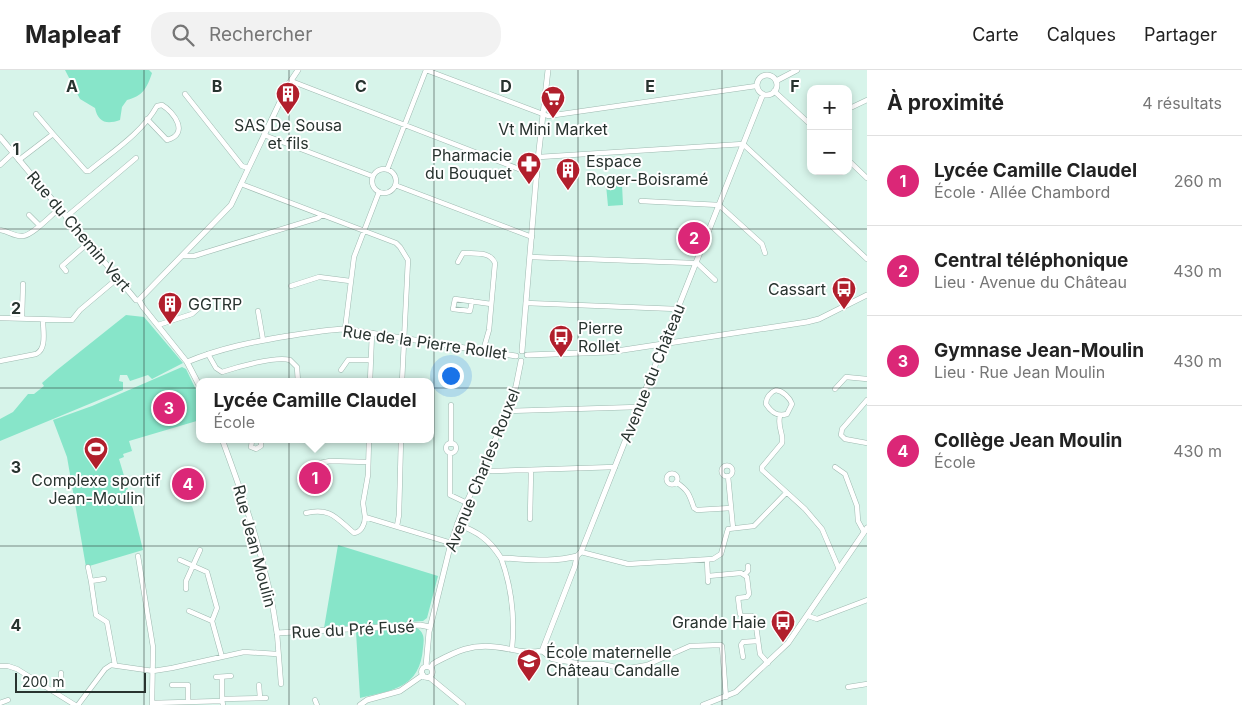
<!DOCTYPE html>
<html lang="fr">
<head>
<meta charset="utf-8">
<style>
	:root { --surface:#fff; --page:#f2f2f2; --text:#222; --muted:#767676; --line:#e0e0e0; --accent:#db2777 }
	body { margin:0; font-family:Inter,sans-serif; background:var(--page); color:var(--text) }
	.controls { position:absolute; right:15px; top:15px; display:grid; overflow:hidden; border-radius:10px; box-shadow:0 2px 8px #0003 }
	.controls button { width:45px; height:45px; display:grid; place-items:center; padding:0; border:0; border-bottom:1px solid var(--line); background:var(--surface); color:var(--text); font:25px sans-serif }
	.scale { position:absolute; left:15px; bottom:12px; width:131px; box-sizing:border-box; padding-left:5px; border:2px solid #28332f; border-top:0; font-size:14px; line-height:18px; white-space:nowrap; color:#28332f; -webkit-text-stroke:4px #fff; paint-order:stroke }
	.you { position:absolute; left:450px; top:305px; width:18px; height:18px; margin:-12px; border:4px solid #fff; border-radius:50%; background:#1a73e8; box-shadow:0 0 0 8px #1a73e833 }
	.badge { display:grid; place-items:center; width:32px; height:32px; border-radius:50%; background:var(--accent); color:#fff; font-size:16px; font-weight:700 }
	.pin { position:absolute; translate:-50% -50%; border:2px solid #fff; box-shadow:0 1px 5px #0006 }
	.popup { position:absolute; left:196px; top:308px; width:238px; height:65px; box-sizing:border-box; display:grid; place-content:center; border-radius:10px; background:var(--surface); filter:drop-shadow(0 1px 4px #0005); font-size:16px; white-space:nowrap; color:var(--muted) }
	.popup b { font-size:19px; color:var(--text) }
	.popup::after { content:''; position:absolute; left:50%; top:100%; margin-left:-10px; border:10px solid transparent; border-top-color:var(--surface) }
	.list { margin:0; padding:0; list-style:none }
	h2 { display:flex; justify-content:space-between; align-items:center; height:65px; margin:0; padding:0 20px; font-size:21px }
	h2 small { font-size:16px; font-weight:400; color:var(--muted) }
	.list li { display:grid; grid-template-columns:32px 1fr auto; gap:15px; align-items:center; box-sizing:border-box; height:90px; padding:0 20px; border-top:1px solid var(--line) }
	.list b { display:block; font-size:19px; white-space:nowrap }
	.list p { margin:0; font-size:16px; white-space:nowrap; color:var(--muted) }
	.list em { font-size:16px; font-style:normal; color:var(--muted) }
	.icon { flex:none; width:28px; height:28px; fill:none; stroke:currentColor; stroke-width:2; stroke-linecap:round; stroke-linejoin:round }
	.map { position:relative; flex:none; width:867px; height:635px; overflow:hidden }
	header { display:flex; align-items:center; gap:30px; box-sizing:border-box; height:70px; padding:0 25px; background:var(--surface); border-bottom:1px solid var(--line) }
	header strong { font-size:24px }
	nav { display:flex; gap:28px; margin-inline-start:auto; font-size:18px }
	.search { width:350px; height:45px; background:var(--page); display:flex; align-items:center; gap:12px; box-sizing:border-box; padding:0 18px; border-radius:20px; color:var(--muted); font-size:19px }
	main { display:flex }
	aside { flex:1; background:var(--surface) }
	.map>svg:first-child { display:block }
</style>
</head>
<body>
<header>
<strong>Mapleaf</strong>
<div class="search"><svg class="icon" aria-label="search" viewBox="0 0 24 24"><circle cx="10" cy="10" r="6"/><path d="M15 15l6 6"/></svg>Rechercher</div>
<nav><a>Carte</a><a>Calques</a><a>Partager</a></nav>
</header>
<main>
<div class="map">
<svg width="867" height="635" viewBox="0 0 867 635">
	<rect width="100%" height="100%" fill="#d7f4ea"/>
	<path fill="#87e5c9" d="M65,0H149L152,3C147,18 143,26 127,30L122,37L120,50C106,55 98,52 95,38L80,29Z
		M622,114L623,135L608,136L606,115Z
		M126,245L144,247L183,293L152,309L148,305L130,311L127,305H120L119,311L123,312V320L0,371V349L13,342L28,324H34L44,316L42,313L57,300Z
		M182,297L186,299L200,328V350L129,371L132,381L123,384L124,387L119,389L128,419L126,420L133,439L143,480L86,497L67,387L53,350L92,336Z
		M338,475L438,506L427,548L423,551L324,558Z
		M417,558C425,563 424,570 423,578C420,618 393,620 360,628L356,562Z"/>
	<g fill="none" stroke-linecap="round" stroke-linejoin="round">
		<defs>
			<path id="minor" d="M291,11L537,106
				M774,21L811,55
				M185,24L242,96L248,98
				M848,39L867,30
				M36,44L53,64
				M264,65L372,106
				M539,87L743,74L867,189
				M19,90L53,64L86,101H89C112,82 142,63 157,36L162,35C174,42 190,64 167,70L147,49
				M848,90L867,108
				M0,95L13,83
				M372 111a12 12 0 1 1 24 0a12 12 0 1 1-24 0Z
				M387,100L426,0L548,46L756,16
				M241,114L396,173L400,177L408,190L402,312
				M395,115L532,167
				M641,131L719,135L762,174L765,183
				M29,145L39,155
				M66,147L136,88
				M0,160C9,161 14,167 23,166C33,165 51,145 59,139
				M182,186H194L318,148L322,145
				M530,187L693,193L698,194L715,210
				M458,192L463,183C475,184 490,181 495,193L489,260L483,281
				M66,201L62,196L88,173
				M291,216L319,207L350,211
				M472,231L470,241L453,239L455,229L491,234
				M526,233L677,239
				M258,241L263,270
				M0,248L72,250L80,240L118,208
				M22,248L23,214
				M158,255L192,244L201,236
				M345,259L354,187L379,122
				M208,284L216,298L222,302C237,297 275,286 290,290L297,297L298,312
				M0,291L36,284C47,279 43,261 43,250
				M341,300L348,290H371
				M370,312L372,263
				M835,319L846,307L867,309
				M776,320C783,321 790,328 792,334L787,344C777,347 771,342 766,334C766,327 771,322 776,320Z
				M867,330L842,359L841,365L845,369L867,373
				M508,341L638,337
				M780,346C777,357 784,364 782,373L762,397V400L805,439L822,459L839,499
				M254,369L252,371L251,377L256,379L261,376V369
				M446 378a5 5 0 1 1 10 0a5 5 0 1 1-10 0Z
				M451,374V335
				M450,383V425L467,433
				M721.5 401a5.5 5.5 0 1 1 11 0a5.5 5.5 0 1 1-11 0Z
				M835,397L845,404L857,436L858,451L864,462
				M482,399L492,401L615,397
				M666.5 409a5.5 5.5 0 1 1 11 0a5.5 5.5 0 1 1-11 0Z
				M728,406L733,458
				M315,409V398L320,393L330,391L368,392
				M676,412C689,421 689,424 694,438L697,440L731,438
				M306,443C331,437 337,449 354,463C362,462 365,453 365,447
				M365,447L451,473
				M365,447L363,433L368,405L369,369
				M530,449L531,400
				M397,456L399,445L401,369
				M581,482L628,494L713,489L721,484L728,459L754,456L786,423
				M138,486L153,577L152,635
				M501,488C512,518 515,548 512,579
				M180,490L207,502L217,538L212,551L222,587
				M707,490L708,512
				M88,497L91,511
				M745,504L748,501V496
				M708,506L741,503L747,507L749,524L747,527L738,528L740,544L742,546H752L755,549L760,584L768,593
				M104,509L91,511L96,545L107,552L115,595
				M186,519V511L200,480
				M189,541L212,551
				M808,546L817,549L867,530
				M277,563L281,614
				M542,581L552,589L582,594H602L624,599L647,595L690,576L721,575L722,576L726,627
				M743,587L741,575L743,572L758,571
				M0,596H8L17,599L75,635
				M216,607L231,606
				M222,607V629
				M172,615H188V632
				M259,615L260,628
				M848,617L867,614
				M53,621L61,608V603
				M315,630L317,635
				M0,633L8,630
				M152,633L222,631
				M78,635L105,599L111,595L153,601L172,598L244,582L277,584
				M223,635L222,629L266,628"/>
			<path id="tertiary" d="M757 15a10 10 0 1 1 20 0a10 10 0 1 1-20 0Z
				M776,11L797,0
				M0,67L136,230H139
				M139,230L231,135L288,15L298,0
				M139,230L143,237L187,292L200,317
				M522,281L537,98L548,0
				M527,285L610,282L807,252L819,249L867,225
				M187,292C221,278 252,272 288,266C307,263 325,260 345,259L516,286
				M222,369C245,431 268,497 277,563L420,555L430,557
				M457,454C478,462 489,469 501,488C527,489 551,493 577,486
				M426,596L429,562L451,473L460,447L507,344L516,316L521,291
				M421.5 602a5.5 5.5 0 1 1 11 0a5.5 5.5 0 1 1-11 0Z
				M431,598L433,594L436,592C457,581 471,574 496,577C515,579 522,584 542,581L575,496L577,486L581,482L763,24
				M429,607L463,635
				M360,635L367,630L400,621L423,605
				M703,635L736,622L788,573L867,458"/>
		</defs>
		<use href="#minor" stroke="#9eb9b0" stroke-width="5.5"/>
		<use href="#tertiary" stroke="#9eb9b0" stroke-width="6"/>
		<use href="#minor" stroke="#fff" stroke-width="4.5"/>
		<use href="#tertiary" stroke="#fff" stroke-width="5"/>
	</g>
	<path fill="none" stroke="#28332f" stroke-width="1" stroke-opacity="0.55" d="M144,0V635M289,0V635M434,0V635M578,0V635M722,0V635M0,159H867M0,318H867M0,476H867"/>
	<defs>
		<symbol id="building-pin" viewBox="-11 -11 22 30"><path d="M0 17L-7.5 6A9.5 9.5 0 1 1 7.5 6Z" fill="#b11f2c" stroke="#fff"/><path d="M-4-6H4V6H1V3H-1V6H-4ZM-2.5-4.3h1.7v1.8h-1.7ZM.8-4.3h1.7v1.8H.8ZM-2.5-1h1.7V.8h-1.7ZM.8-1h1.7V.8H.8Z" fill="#fff"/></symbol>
		<symbol id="supermarket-pin" viewBox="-11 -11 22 30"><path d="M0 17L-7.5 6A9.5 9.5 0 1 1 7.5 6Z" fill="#b11f2c" stroke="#fff"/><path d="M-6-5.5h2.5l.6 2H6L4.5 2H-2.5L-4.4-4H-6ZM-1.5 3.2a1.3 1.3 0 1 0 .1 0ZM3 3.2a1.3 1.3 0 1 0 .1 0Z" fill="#fff"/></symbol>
		<symbol id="pharmacy-pin" viewBox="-11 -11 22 30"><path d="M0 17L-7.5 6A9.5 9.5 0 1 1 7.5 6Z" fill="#b11f2c" stroke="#fff"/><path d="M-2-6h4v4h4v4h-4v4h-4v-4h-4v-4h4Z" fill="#fff"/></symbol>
		<symbol id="bus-pin" viewBox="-11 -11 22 30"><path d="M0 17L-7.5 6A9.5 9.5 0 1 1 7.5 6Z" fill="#b11f2c" stroke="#fff"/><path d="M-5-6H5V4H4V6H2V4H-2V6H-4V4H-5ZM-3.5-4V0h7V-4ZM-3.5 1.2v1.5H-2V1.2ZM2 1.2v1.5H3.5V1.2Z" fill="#fff"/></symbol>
		<symbol id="stadium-pin" viewBox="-11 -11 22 30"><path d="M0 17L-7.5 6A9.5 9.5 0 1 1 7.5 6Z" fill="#b11f2c" stroke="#fff"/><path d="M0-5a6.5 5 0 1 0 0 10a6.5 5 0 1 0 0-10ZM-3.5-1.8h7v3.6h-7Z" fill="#fff"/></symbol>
		<symbol id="school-pin" viewBox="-11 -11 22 30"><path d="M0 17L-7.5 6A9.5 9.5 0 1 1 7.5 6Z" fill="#b11f2c" stroke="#fff"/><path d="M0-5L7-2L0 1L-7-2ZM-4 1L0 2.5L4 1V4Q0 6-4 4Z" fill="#fff"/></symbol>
	</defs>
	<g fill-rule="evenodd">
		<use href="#building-pin" x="274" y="10" width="28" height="38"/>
		<use href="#supermarket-pin" x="539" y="14" width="28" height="38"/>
		<use href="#pharmacy-pin" x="515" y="80" width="28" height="38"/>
		<use href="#building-pin" x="554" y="86" width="28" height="38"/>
		<use href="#bus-pin" x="830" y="205" width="28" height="38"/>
		<use href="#building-pin" x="156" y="220" width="28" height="38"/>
		<use href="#bus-pin" x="547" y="253" width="28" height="38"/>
		<use href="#stadium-pin" x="82" y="365" width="28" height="38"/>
		<use href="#bus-pin" x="769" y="538" width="28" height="38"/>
		<use href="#school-pin" x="515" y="577" width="28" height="38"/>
	</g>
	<g text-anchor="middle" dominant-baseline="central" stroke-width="4" stroke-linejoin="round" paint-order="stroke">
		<g font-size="16" fill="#28332f" stroke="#fff" text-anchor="start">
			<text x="288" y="55" text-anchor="middle">SAS De Sousa<tspan x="288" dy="18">et fils</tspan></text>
			<text x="553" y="59" text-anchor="middle">Vt Mini Market</text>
			<text x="512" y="85" text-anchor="end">Pharmacie<tspan x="512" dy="18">du Bouquet</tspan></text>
			<text x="586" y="91">Espace<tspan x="586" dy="18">Roger-Boisramé</tspan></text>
			<text x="826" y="219" text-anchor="end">Cassart</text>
			<text x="188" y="234">GGTRP</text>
			<text x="578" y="258">Pierre<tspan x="578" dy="18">Rollet</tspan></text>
			<text x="96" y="410" text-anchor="middle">Complexe sportif<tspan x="96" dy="18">Jean-Moulin</tspan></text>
			<text x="766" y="552" text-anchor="end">Grande Haie</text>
			<text x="546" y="582">École maternelle<tspan x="546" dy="18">Château Candalle</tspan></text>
		</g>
		<g font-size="16" fill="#28332f" stroke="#fff">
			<text transform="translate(79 161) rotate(50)">Rue du Chemin Vert</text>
			<text transform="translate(425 272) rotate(8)">Rue de la Pierre Rollet</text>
			<text transform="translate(652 303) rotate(-68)">Avenue du Château</text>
			<text transform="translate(482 400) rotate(-68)">Avenue Charles Rouxel</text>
			<text transform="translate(255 476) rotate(75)">Rue Jean Moulin</text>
			<text transform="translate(353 559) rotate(-3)">Rue du Pré Fusé</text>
		</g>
	</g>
	<g font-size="16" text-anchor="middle" font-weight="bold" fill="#28332f" stroke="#fff" stroke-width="4" stroke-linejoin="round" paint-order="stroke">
		<text x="72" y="22">A</text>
		<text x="217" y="22">B</text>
		<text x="361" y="22">C</text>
		<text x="506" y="22">D</text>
		<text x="650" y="22">E</text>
		<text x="795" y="22">F</text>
		<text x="16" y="85">1</text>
		<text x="16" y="244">2</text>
		<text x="16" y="403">3</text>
		<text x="16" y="561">4</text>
	</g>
</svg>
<div class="controls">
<button>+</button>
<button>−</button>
</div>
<div class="scale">200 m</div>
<div class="you"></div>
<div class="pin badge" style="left:315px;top:408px">1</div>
<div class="popup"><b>Lycée Camille Claudel</b>École</div>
<div class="pin badge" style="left:694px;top:168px">2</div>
<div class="pin badge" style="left:169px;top:338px">3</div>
<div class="pin badge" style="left:188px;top:414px">4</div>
</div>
<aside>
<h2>À proximité<small>4 résultats</small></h2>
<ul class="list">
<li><span class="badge">1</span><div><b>Lycée Camille Claudel</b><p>École · Allée Chambord</p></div><em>260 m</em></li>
<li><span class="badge">2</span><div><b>Central téléphonique</b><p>Lieu · Avenue du Château</p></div><em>430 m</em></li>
<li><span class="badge">3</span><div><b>Gymnase Jean-Moulin</b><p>Lieu · Rue Jean Moulin</p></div><em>430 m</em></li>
<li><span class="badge">4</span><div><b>Collège Jean Moulin</b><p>École</p></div><em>430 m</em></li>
</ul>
</aside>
</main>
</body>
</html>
